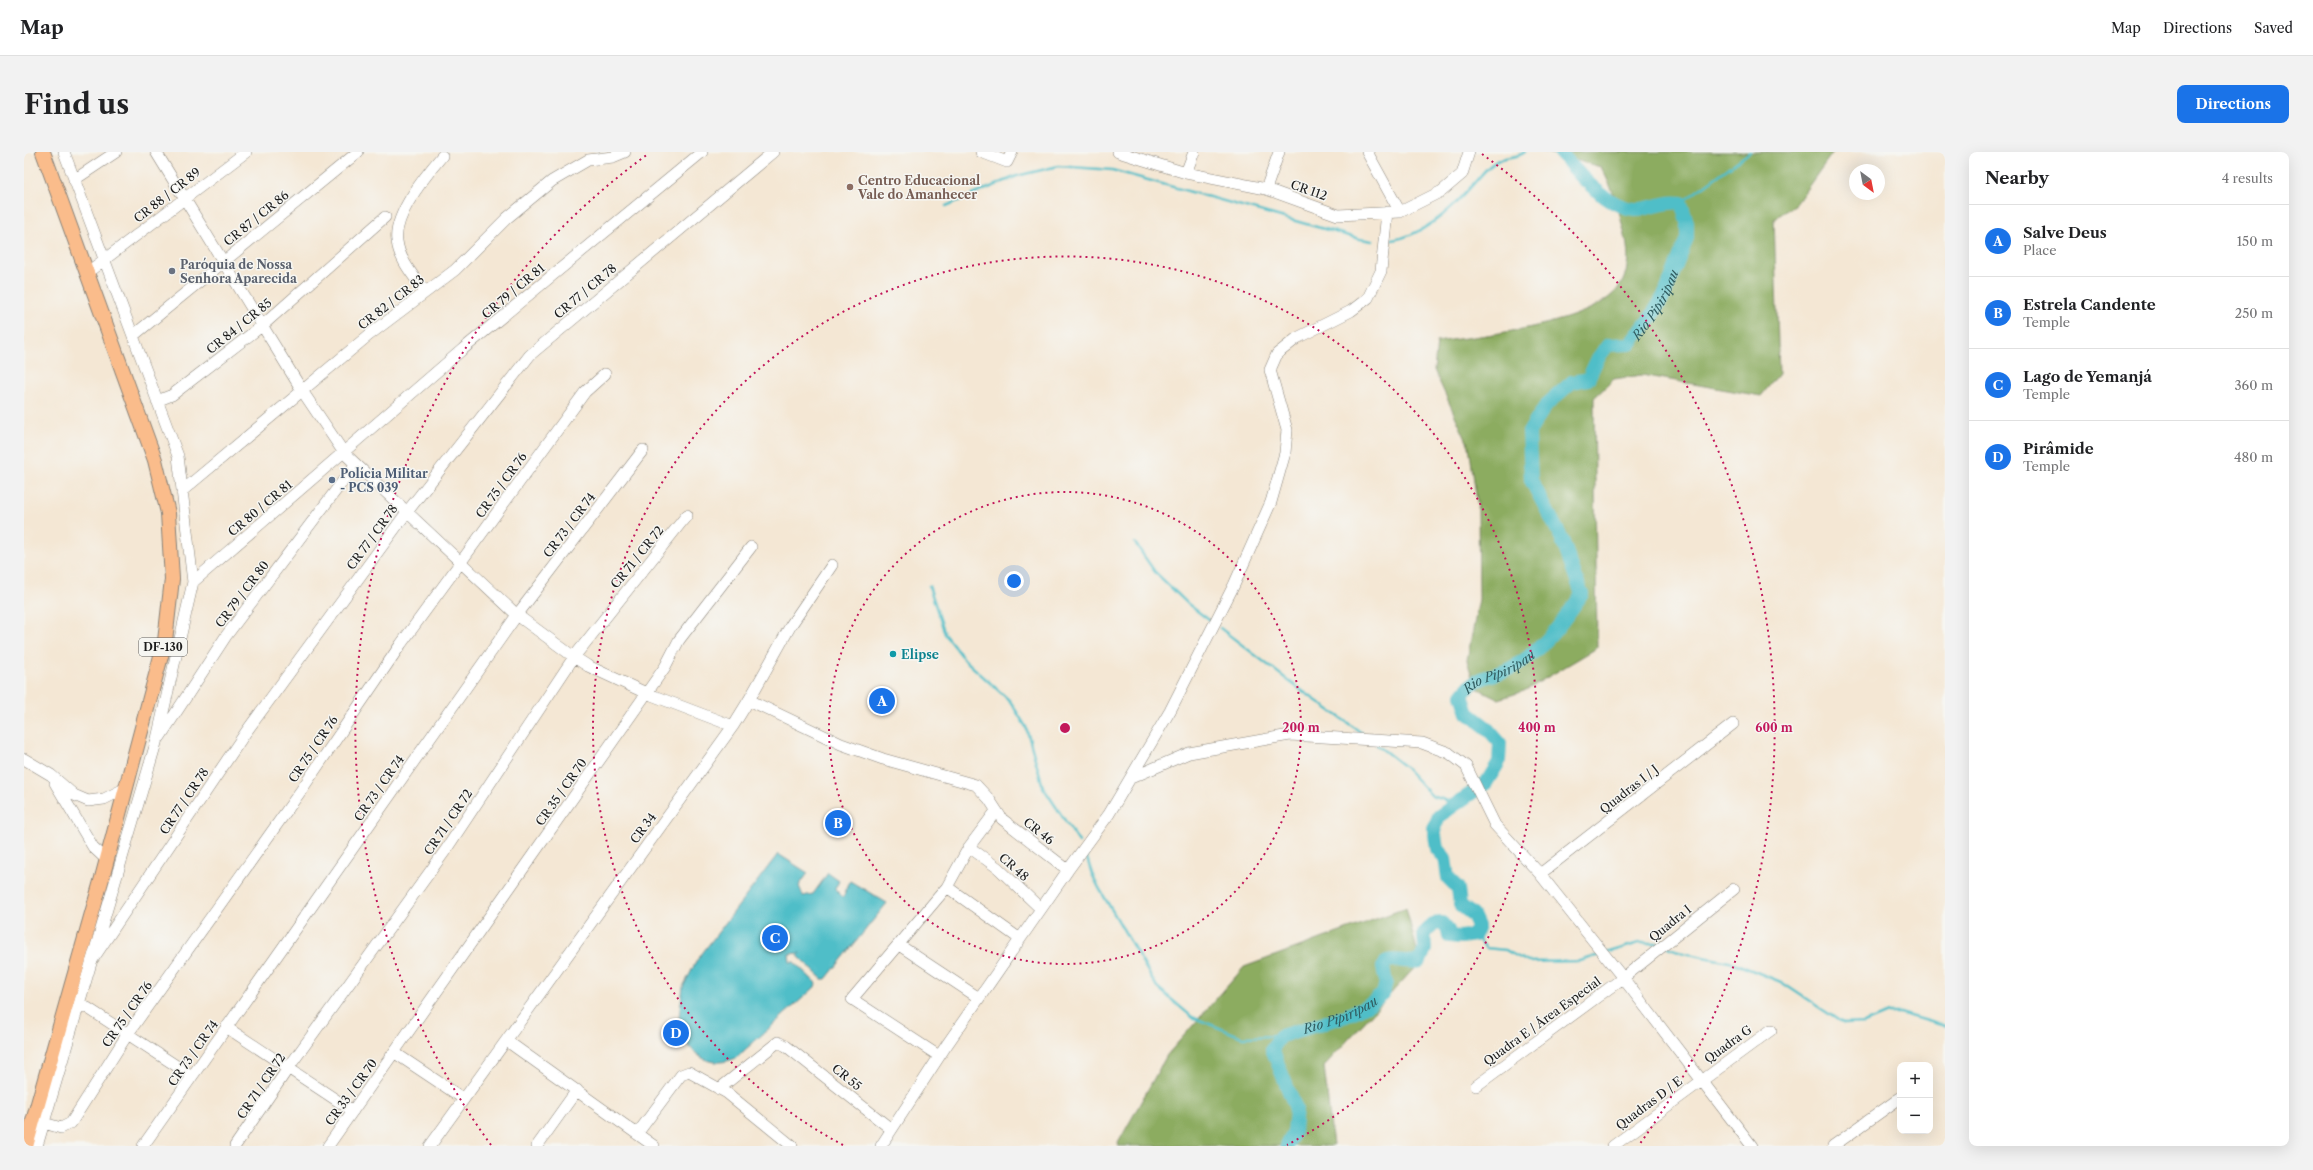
<!DOCTYPE html>
<html lang="en">
<head>
<meta charset="utf-8">
<style>
	:root { --surface:#fff; --page:#f2f2f2; --text:#202124; --muted:#757577; --line:#e0e0e0; --accent:#1a73e8 }
	body { margin:0; font-family:"Libre Caslon Text",serif; background:var(--page); color:var(--text) }
	.controls { position:absolute; right:12px; bottom:12px; display:grid; overflow:hidden; border-radius:8px; box-shadow:0 4px 16px #0002 }
	.controls button { width:36px; height:36px; display:grid; place-items:center; padding:0; border:0; border-bottom:1px solid var(--line); background:var(--surface); color:var(--text); font:20px sans-serif }
	.compass { position:absolute; left:1825px; top:12px; width:36px; height:36px; border-radius:50%; background:var(--surface); box-shadow:0 4px 16px #0002; rotate:148deg }
	.you { position:absolute; left:990px; top:429px; width:14px; height:14px; margin:-10px; border:3px solid #fff; border-radius:50%; background:#1a73e8; box-shadow:0 0 0 6px #1a73e833 }
	.badge { display:grid; place-items:center; width:26px; height:26px; border-radius:50%; background:var(--accent); color:#fff; font-size:13px; font-weight:700 }
	.pin { position:absolute; translate:-50% -50%; border:2px solid #fff; box-shadow:0 1px 4px #0006 }
	.list { margin:0; padding:0; list-style:none }
	h2 { display:flex; justify-content:space-between; align-items:center; height:52px; margin:0; padding:0 16px; font-size:17px }
	h2 small { font-size:13px; font-weight:400; color:var(--muted) }
	.list li { display:grid; grid-template-columns:26px 1fr auto; gap:12px; align-items:center; box-sizing:border-box; height:72px; padding:0 16px; border-top:1px solid var(--line) }
	.list b { display:block; font-size:15px; white-space:nowrap }
	.list p { margin:0; font-size:13px; white-space:nowrap; color:var(--muted) }
	.list em { font-size:13px; font-style:normal; color:var(--muted) }
	.map { position:relative; flex:none; width:1921px; height:994px; overflow:hidden; border-radius:8px }
	header { display:flex; align-items:center; gap:24px; box-sizing:border-box; height:56px; padding:0 20px; background:var(--surface); border-bottom:1px solid var(--line) }
	header strong { font-size:19px }
	nav { display:flex; gap:22px; margin-inline-start:auto; font-size:14px }
	.intro { display:flex; align-items:center; justify-content:space-between; box-sizing:border-box; height:96px; padding:0 24px }
	h1 { margin:0; font-size:28px }
	.button { padding:10px 18px; border-radius:8px; background:var(--accent); color:#fff; font-size:14px; font-weight:700 }
	main { display:flex; gap:24px; padding:0 24px }
	aside { flex:1; background:var(--surface); border-radius:8px; box-shadow:0 4px 16px #0002 }
	.map>svg:first-child { display:block }
</style>
</head>
<body>
<header>
<strong>Map</strong>
<nav><a>Map</a><a>Directions</a><a>Saved</a></nav>
</header>
<div class="intro"><h1>Find us</h1><a class="button">Directions</a></div>
<main>
<div class="map">
<svg width="1921" height="994" viewBox="0 0 1921 994">
	<rect width="100%" height="100%" fill="#f6f6f2"/>
	<filter id="ink" filterUnits="userSpaceOnUse"><feTurbulence type="fractalNoise" baseFrequency=".025" numOctaves="2"/><feDisplacementMap in="SourceGraphic" scale="8" xChannelSelector="R" yChannelSelector="G"/><feConvolveMatrix kernelMatrix="1 2 1 2 8 2 1 2 1" color-interpolation-filters="sRGB"/></filter>
	<filter id="wash" filterUnits="userSpaceOnUse"><feTurbulence type="fractalNoise" baseFrequency=".012" numOctaves="4" result="noise"/><feDisplacementMap in="SourceGraphic" scale="16" xChannelSelector="R" yChannelSelector="G"/><feGaussianBlur stdDeviation="0.9" result="paint"/><feColorMatrix in="noise" values="0 0 0 0 0 0 0 0 0 0 0 0 0 0 0 0 0 1.4 0 .05"/><feComposite in="paint" operator="in"/></filter>
	<g filter="url(#wash)">
		<rect width="100%" height="100%" fill="#f4e7d4"/>
		<path fill="#8cac60" stroke="#54643e" d="M1521,0H1809L1772,52L1750,67L1755,222L1737,244L1618,223L1590,227L1570,246L1573,496L1500,539L1475,547L1451,535L1443,508L1455,447L1454,357L1445,294L1410,218L1413,190C1457,183 1583,173 1600,126C1607,107 1603,90 1598,72C1593,49 1588,36 1577,15Z
			M1382,756L1396,810L1300,914L1309,994H1095L1094,991L1143,903L1220,815Z"/>
		<path fill="#50bec8" stroke="#366d72" d="M754,702L784,721L775,734L779,744L789,742L804,721L815,729L811,737L819,745L826,729L863,751L802,827H798L774,804L776,801L765,802L766,810H770L792,831L791,835L712,906C687,916 675,907 660,888L663,886L655,865L659,835L673,808Z"/>
		<g fill="none" stroke-linecap="round" stroke-linejoin="round">
			<path stroke="#50bec8" stroke-width="2.5" d="M1657,51L1726,0
				M922,54L993,24L1034,14L1088,18L1336,87L1349,89
				M1368,88C1397,84 1425,60 1444,38C1453,29 1463,13 1475,8C1483,4 1494,6 1501,0
				M1111,391L1131,420L1164,452L1185,468
				M905,434L921,482L941,508L986,549L1002,575L1019,635L1055,690
				M1196,476L1270,533L1338,581
				M1353,593L1381,615L1408,644L1424,649L1440,646
				M1062,703L1068,722L1075,736L1133,835L1168,865L1218,885L1257,884
				M1451,783L1462,796L1481,798L1504,810L1556,809L1576,803
				M1644,795L1660,801L1710,811L1757,830L1820,872L1840,871L1864,861H1876L1921,874
				M1582,801L1615,791H1636"/>
			<path stroke="#50bec8" stroke-width="14" id="s1" d="M1263,994L1270,980L1272,957L1248,897L1257,884L1322,864L1347,851L1359,842L1362,830L1359,815L1363,809C1376,806 1386,812 1396,809L1401,797L1400,781L1409,772L1418,771L1424,778L1425,784L1437,785L1451,783L1454,774L1449,763L1436,753L1434,736L1424,726L1421,706L1413,697L1410,676L1415,664L1462,631L1475,610L1476,591L1463,576L1444,561L1438,543C1451,524 1466,526 1485,517C1517,501 1539,470 1558,442L1537,385L1507,328L1505,280L1522,253L1548,230L1564,227L1574,206L1584,193L1606,192L1627,165L1641,142L1663,86V70L1657,51C1641,48 1627,58 1611,57C1583,56 1553,21 1536,0"/>
		</g>
	</g>
	<g filter="url(#ink)">
		<g fill="none" stroke-linecap="round" stroke-linejoin="round">
			<defs>
				<path id="minor" d="M132,0L279,240L320,301L493,463L550,505L564,514L622,541L709,574
					M957,0L983,10L988,0
					M1094,0L1162,21L1242,37L1314,63L1376,60L1418,39L1438,22L1445,0
					M1343,0L1376,60
					M1162,21L1170,0
					M50,28L92,0
					M1242,37L1255,0
					M64,120L222,0
					M401,140C390,124 375,108 373,89C369,63 402,23 418,4
					M110,183L334,0
					M133,249L148,243L239,173L361,65
					M158,339L345,183L431,118L483,66L528,29L564,8L589,5L601,0
					M169,430L439,197L678,0
					M725,548L817,592L859,607L952,633L965,647L978,667L1044,718
					M136,585L202,484L331,313
					M0,607L27,623L50,643L64,649L80,647L102,636
					M1107,626L1165,601L1266,583L1398,591L1425,601L1442,614L1471,673L1516,722L1599,826L1728,994
					M31,631L69,695L83,708
					M945,695L974,716L1017,757
					M1516,722L1709,572
					M923,735L996,787
					M875,793L955,846
					M67,810L222,580L383,360L506,203L749,0
					M56,851L168,924
					M202,875L329,959
					M483,889L630,994
					M371,901L440,947
					M915,904L828,847L923,735L945,695L972,659
					M1452,934L1599,826L1710,737
					M695,937L754,890L762,894L867,977
					M20,971L37,976L47,971L103,883L276,640L377,492L561,240L581,222
					M613,982L657,923L665,920L703,941L768,994
					M13,994L132,591L169,430L154,304L40,0
					M119,994L493,463L619,298
					M211,994L265,915L421,699L550,505L663,363
					M304,994L641,515L655,488L727,395
					M406,994L709,574L725,548L767,473L808,413
					M513,994L553,938
					M857,994L922,894L1044,718L1085,662L1146,559L1210,433L1247,350L1261,301L1263,278L1246,218L1253,202L1273,186L1327,159L1344,146L1357,119L1363,60
					M1589,994L1747,878
					M1809,994L1876,946"/>
				<path id="major" d="M2,994L78,726L141,489L148,427L144,361L131,308L19,0"/>
			</defs>
			<use href="#minor" stroke="#888278" stroke-width="12"/>
			<use href="#major" stroke="#888278" stroke-width="16"/>
			<use href="#minor" stroke="#fff" stroke-width="11"/>
			<use href="#major" stroke="#fabc8b" stroke-width="14"/>
		</g>
	</g>
	<g fill="none" stroke="#c2185b" stroke-width="2" stroke-dasharray="2 4">
		<circle cx="1041" cy="576" r="236"/>
		<path d="M819 993A472 472 0 1 1 1263 993"/>
		<path d="M467 993A709 709 0 0 1 624 2M1458 2A709 709 0 0 1 1615 993"/>
	</g>
	<circle fill="#8d6e63" stroke="#f6f6f2" stroke-width="1.5" cx="826" cy="35" r="4"/>
	<circle fill="#6b7280" stroke="#f6f6f2" stroke-width="1.5" cx="148" cy="119" r="4"/>
	<circle fill="#5c6f8a" stroke="#f6f6f2" stroke-width="1.5" cx="308" cy="328" r="4"/>
	<circle fill="#0f9aa8" stroke="#f6f6f2" stroke-width="1.5" cx="869" cy="502" r="4"/>
	<g text-anchor="middle" dominant-baseline="central" stroke-width="3" stroke-linejoin="round" paint-order="stroke">
		<rect fill="#f6f6f2" stroke="#5d5d5c" stroke-width="1" x="115" y="486" width="48" height="18" rx="3"/>
		<g font-size="11" font-weight="bold" fill="#1c1c1c">
			<text x="139" y="495">DF-130</text>
		</g>
		<g font-size="12" font-weight="bold" fill="#785e54" stroke="#f6f6f2" text-anchor="start">
			<text x="834" y="28">Centro Educacional<tspan x="834" dy="14">Vale do Amanhecer</tspan></text>
		</g>
		<g font-size="12" fill="#1c1c1c" stroke="#f6f6f2">
			<text transform="translate(1285 38) rotate(19)">CR 112</text>
			<text transform="translate(143 43) rotate(-38)">CR 88 / CR 89</text>
			<text transform="translate(232 66) rotate(-39)">CR 87 / CR 86</text>
			<text transform="translate(489 139) rotate(-40)">CR 79 / CR 81</text>
			<text transform="translate(561 139) rotate(-40)">CR 77 / CR 78</text>
			<text transform="translate(367 150) rotate(-38)">CR 82 / CR 83</text>
			<text transform="translate(215 174) rotate(-39)">CR 84 / CR 85</text>
			<text transform="translate(477 333) rotate(-54)">CR 75 / CR 76</text>
			<text transform="translate(236 356) rotate(-40)">CR 80 / CR 81</text>
			<text transform="translate(545 373) rotate(-53)">CR 73 / CR 74</text>
			<text transform="translate(348 385) rotate(-54)">CR 77 / CR 78</text>
			<text transform="translate(613 405) rotate(-51)">CR 71 / CR 72</text>
			<text transform="translate(218 442) rotate(-53)">CR 79 / CR 80</text>
			<text transform="translate(289 597) rotate(-56)">CR 75 / CR 76</text>
			<text transform="translate(355 636) rotate(-55)">CR 73 / CR 74</text>
			<text transform="translate(1605 637) rotate(-38)">Quadras I / J</text>
			<text transform="translate(537 640) rotate(-55)">CR 35 / CR 70</text>
			<text transform="translate(160 649) rotate(-56)">CR 77 / CR 78</text>
			<text transform="translate(424 670) rotate(-56)">CR 71 / CR 72</text>
			<text transform="translate(619 676) rotate(-54)">CR 34</text>
			<text transform="translate(1015 679) rotate(38)">CR 46</text>
			<text transform="translate(990 715) rotate(41)">CR 48</text>
			<text transform="translate(1646 771) rotate(-39)">Quadra I</text>
			<text transform="translate(103 862) rotate(-55)">CR 75 / CR 76</text>
			<text transform="translate(1518 869) rotate(-36)">Quadra E / Área Especial</text>
			<text transform="translate(1704 892) rotate(-36)">Quadra G</text>
			<text transform="translate(169 901) rotate(-55)">CR 73 / CR 74</text>
			<text transform="translate(823 925) rotate(39)">CR 55</text>
			<text transform="translate(237 934) rotate(-56)">CR 71 / CR 72</text>
			<text transform="translate(327 940) rotate(-54)">CR 33 / CR 70</text>
			<text transform="translate(1625 951) rotate(-37)">Quadras D / E</text>
		</g>
		<g font-size="12" font-weight="bold" fill="#5b616d" stroke="#f6f6f2" text-anchor="start">
			<text x="156" y="112">Paróquia de Nossa<tspan x="156" dy="14">Senhora Aparecida</tspan></text>
		</g>
		<g font-size="12" font-weight="bold" fill="#4e5e75" stroke="#f6f6f2" text-anchor="start">
			<text x="316" y="321">Polícia Militar<tspan x="316" dy="14">- PCS 039</tspan></text>
		</g>
		<g font-size="12" font-weight="bold" fill="#0d838f" stroke="#f6f6f2" text-anchor="start">
			<text x="877" y="502">Elipse</text>
		</g>
		<g font-size="13" font-style="italic" fill="#315d61" stroke="#f6f6f2">
			<text stroke="none"><textPath href="#s1" startOffset="1216">Rio Pipiripau</textPath></text>
			<text stroke="none"><textPath href="#s1" startOffset="735">Rio Pipiripau</textPath></text>
			<text stroke="none"><textPath href="#s1" startOffset="182">Rio Pipiripau</textPath></text>
		</g>
	</g>
	<circle cx="1041" cy="576" r="6" fill="#c2185b" stroke="#f6f6f2" stroke-width="2"/>
	<g font-size="12" text-anchor="middle" font-weight="bold" fill="#c2185b" stroke="#f6f6f2" stroke-width="3" stroke-linejoin="round" paint-order="stroke">
		<text x="1277" y="580">200 m</text>
		<text x="1513" y="580">400 m</text>
		<text x="1750" y="580">600 m</text>
	</g>
</svg>
<div class="controls">
<button>+</button>
<button>−</button>
</div>
<svg class="compass" viewBox="-18 -18 36 36"><path d="M0-13l5 13h-10z" fill="#e53935"/><path d="M0 13l5-13h-10z" fill="#757577"/></svg>
<div class="you"></div>
<div class="pin badge" style="left:858px;top:549px">A</div>
<div class="pin badge" style="left:814px;top:671px">B</div>
<div class="pin badge" style="left:751px;top:786px">C</div>
<div class="pin badge" style="left:652px;top:881px">D</div>
</div>
<aside>
<h2>Nearby<small>4 results</small></h2>
<ul class="list">
<li><span class="badge">A</span><div><b>Salve Deus</b><p>Place</p></div><em>150 m</em></li>
<li><span class="badge">B</span><div><b>Estrela Candente</b><p>Temple</p></div><em>250 m</em></li>
<li><span class="badge">C</span><div><b>Lago de Yemanjá</b><p>Temple</p></div><em>360 m</em></li>
<li><span class="badge">D</span><div><b>Pirâmide</b><p>Temple</p></div><em>480 m</em></li>
</ul>
</aside>
</main>
</body>
</html>
